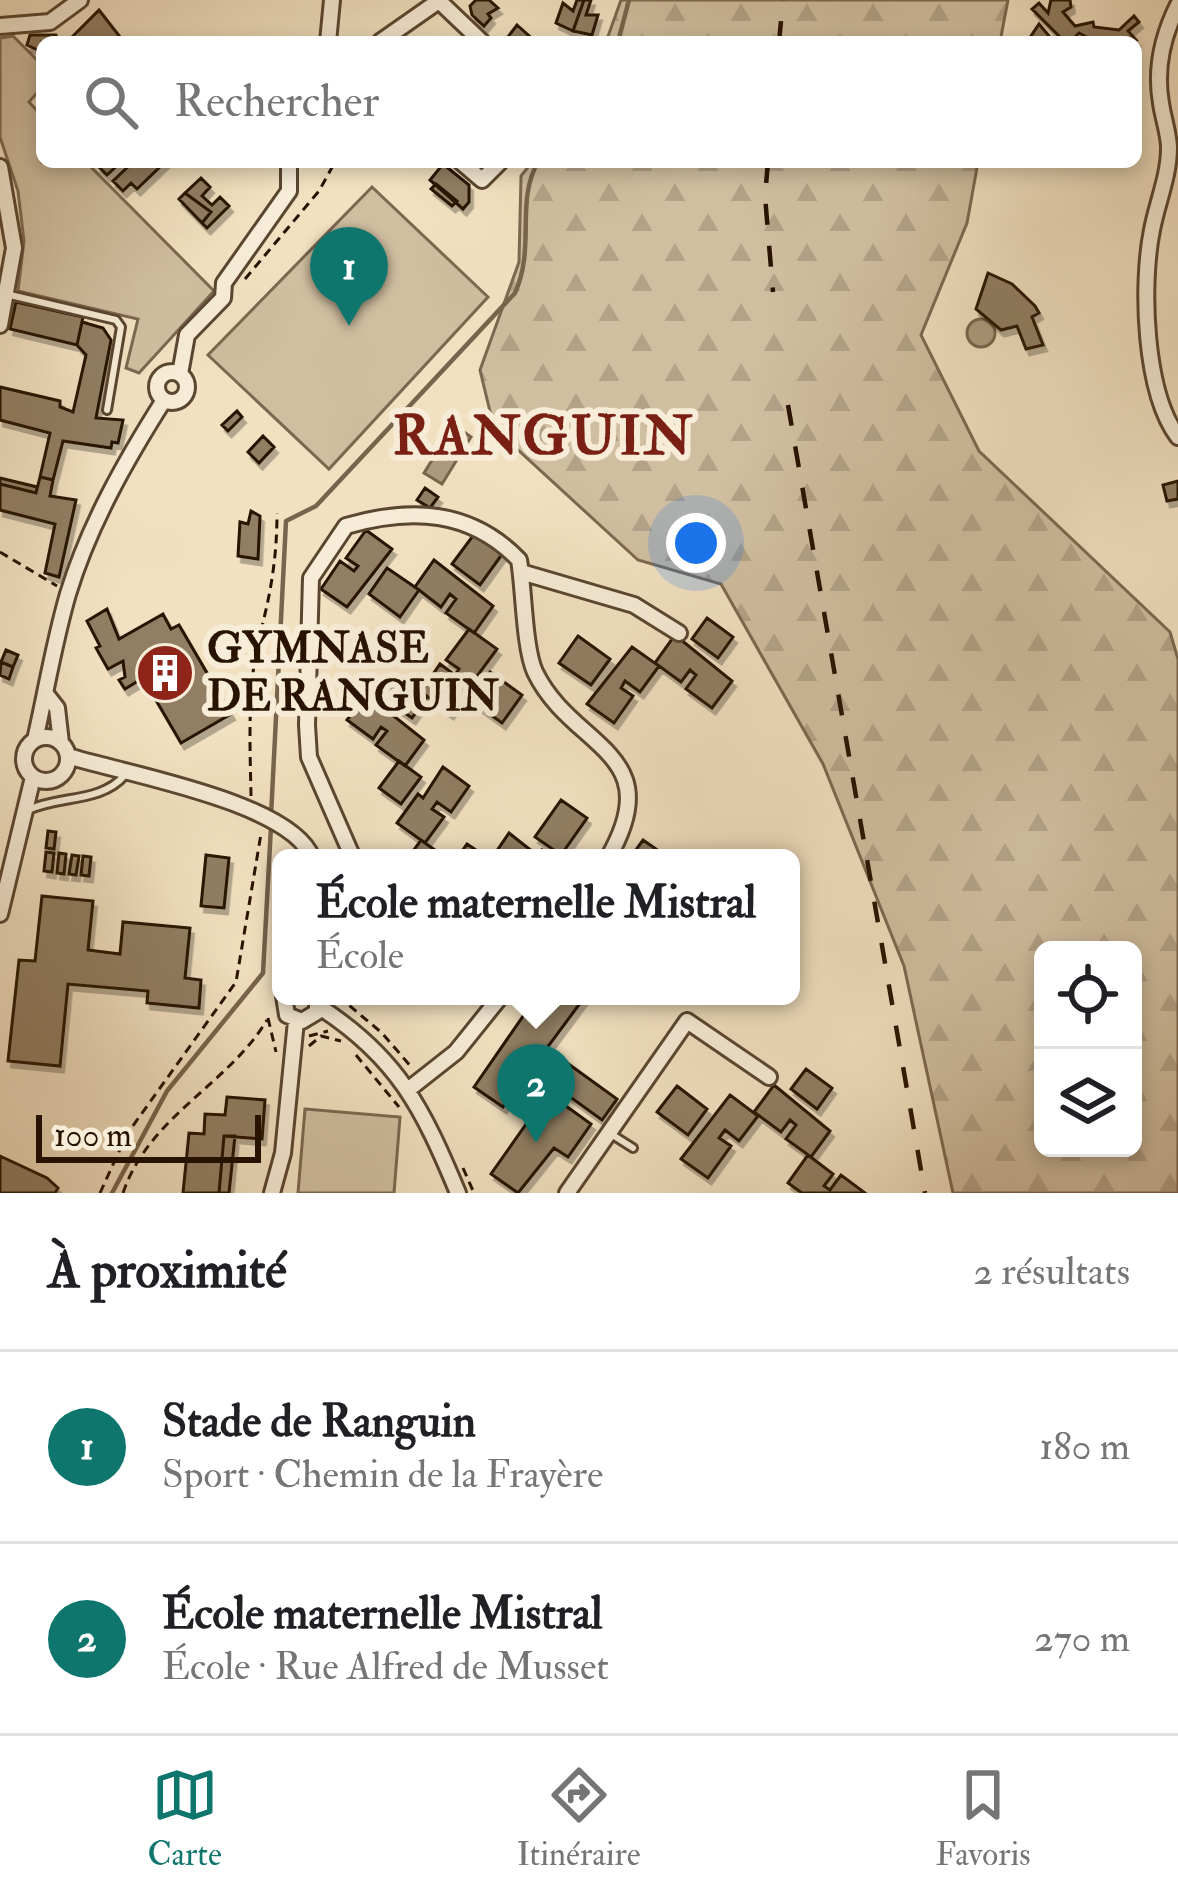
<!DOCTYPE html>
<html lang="fr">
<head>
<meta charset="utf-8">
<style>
	:root { --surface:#fff; --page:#f6f6f6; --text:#202124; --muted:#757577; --line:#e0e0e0; --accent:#0f766e }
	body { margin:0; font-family:"IM FELL Double Pica",serif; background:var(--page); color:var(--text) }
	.controls { position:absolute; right:36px; bottom:36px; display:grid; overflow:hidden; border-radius:18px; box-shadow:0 6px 18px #0003 }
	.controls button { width:108px; height:108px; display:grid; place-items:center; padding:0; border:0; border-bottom:3px solid var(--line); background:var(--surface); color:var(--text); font:60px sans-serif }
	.scale { position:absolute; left:36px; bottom:30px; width:225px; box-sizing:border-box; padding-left:12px; border:6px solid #281200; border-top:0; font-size:33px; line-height:42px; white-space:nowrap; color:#281200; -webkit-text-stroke:9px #f7ecd7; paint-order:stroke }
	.you { position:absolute; left:696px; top:543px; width:42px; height:42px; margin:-30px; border:9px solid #fff; border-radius:50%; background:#1a73e8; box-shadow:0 0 0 18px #1a73e833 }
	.badge { display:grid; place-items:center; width:78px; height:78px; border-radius:50%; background:var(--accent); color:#fff; font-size:39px; font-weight:700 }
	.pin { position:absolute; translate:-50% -99px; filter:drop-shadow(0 3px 6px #0008) }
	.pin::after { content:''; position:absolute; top:63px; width:42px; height:36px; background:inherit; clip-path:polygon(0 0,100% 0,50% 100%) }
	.popup { position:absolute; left:272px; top:849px; width:528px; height:156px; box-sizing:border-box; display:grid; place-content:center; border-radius:18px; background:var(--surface); filter:drop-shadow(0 3px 9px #0005); font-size:39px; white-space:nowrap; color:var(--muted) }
	.popup b { font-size:45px; color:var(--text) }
	.popup::after { content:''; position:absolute; left:50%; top:100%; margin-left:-24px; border:24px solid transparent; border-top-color:var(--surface) }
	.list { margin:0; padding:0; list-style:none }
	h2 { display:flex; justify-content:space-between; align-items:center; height:156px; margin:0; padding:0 48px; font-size:51px }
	h2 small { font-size:39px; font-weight:400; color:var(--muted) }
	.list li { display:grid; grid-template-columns:78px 1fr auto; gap:36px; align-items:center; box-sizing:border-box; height:192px; padding:0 48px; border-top:3px solid var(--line) }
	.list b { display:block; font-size:45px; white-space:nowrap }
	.list p { margin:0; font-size:39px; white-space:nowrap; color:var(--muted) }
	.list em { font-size:39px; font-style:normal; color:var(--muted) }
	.icon { flex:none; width:66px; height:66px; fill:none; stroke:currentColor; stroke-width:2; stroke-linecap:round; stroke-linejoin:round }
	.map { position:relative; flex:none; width:1178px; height:1193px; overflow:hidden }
	.search { position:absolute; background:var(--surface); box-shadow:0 6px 18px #0003; left:36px; right:36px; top:36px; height:132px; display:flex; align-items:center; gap:30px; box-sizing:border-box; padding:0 42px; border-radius:18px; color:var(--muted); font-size:45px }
	.sheet { height:540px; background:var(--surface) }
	nav { display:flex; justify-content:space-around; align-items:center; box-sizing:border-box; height:168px; border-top:3px solid var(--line); background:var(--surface); font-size:33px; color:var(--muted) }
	nav a { display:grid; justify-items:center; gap:6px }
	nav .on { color:var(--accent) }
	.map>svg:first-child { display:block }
</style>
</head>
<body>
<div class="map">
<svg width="1178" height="1193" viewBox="0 0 1178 1193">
	<defs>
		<pattern id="forest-firs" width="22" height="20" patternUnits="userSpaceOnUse" patternTransform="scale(3)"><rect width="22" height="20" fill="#d0bea0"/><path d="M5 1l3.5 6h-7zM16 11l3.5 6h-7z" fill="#b3a288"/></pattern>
		<filter id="shadow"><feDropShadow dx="3.5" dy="6" stdDeviation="0" flood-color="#0004"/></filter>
	</defs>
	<rect width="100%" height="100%" fill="#f2e1c1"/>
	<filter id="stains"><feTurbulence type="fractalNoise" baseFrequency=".00167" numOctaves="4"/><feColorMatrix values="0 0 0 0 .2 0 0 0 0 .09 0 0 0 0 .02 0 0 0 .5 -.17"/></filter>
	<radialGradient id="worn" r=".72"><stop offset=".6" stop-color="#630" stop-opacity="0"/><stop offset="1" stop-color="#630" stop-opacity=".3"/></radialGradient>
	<path fill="url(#forest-firs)" stroke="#7c6850" stroke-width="3" fill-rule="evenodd" d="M621,0H1008L1000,42H606Z
		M532,162H978L967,223L921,335L979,451L1170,632L1178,659V1193H953L904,966L823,764L721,584L638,560L494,428L480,370L519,262L521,176ZM1043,950H1133V1148H1043Z"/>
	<path fill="#d0bea0" stroke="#7c6850" stroke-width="3" d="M13,36L42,65V87L29,102L42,116V162H86L214,291L139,373L126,368L138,319L18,291L24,241L18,191L0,137V38Z
		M372,187L488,297L329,469L208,355Z
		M305,1109L400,1117L394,1193H298Z"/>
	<path fill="#ad9b7f" stroke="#78644c" stroke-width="3" d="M967 333a14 14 0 1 1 28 0a14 14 0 1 1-28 0Z
		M454,425L471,437L442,484L424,473Z"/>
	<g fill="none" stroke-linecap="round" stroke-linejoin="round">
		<path stroke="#78644c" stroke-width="4.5" d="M618,42L629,0
			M271,816L286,521L316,506L515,293C536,246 515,202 538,162
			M112,1193L167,1091L263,973L271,827"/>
	</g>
	<path fill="#917e64" stroke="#281200" stroke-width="3" filter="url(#shadow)" d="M476,0H489L498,8L488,14L491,18L484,26L472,15L470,6Z
		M577,0H584L573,31L556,23L563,3L573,11Z
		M584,0H591L586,15H598L592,35L573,31Z
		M1051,0H1070L1071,7L1063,12L1075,26L1093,22L1094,27L1119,30L1134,16L1139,22L1128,31L1136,40L1096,42L1079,33L1074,38L1078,42H1065L1032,9L1039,3L1048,13Z
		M99,10L124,42H74L70,39Z
		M1039,24L1054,42H1027Z
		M517,25L536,42H511L507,38Z
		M30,35H56L57,38L42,42V52L27,45Z
		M102,162H121L107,175L98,166Z
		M133,162H165L137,189L131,183L123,191L113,181Z
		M443,164L469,185V202L463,209L430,180Z
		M201,178L210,187L202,196L212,205L220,197L229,206L207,228L202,223L211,212L185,193Z
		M436,184L457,201L452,206L431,189Z
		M185,193L211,212L202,223L179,199Z
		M988,273L1012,284L1035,306L1039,313L1032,317L1043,345L1026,349L1017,326L1001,330L976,309Z
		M16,302L83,317L77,345L10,329Z
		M82,322L103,328L111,340L96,418L123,420L118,443L112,442L111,448L63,441L53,480L40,477L50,433L0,420V387L60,401V407L73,412L86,355L77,345Z
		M237,411L242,417L228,431L222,425Z
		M263,436L274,447L259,463L248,452Z
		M40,477L53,480L50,496L76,500L59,577L45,573L55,524L0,510V484L36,493Z
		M0,478L37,487L36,493L0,484Z
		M1178,481V499L1167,501L1163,485Z
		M425,488L438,497L430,508L417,500Z
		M251,511L260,516L258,559L238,556L240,522L248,524Z
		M366,530L392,549L347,607L321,589L340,561L354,571L358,566L346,558Z
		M475,533L503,553L480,585L452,564Z
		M434,560L493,606L474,633L446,613L456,599L450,594L441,607L415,587Z
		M387,568L419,590L400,617L369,594Z
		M107,609L119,639L163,614L171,629L179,625L231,714L181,743L143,678L125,689L119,680L125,677L123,661L108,669L96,648L100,646L87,621Z
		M707,618L733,637L718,658L692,639Z
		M469,629L497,649L450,713L421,692L440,664L455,675L459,669L446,660Z
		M675,635L732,681L712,708L686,689L696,675L690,670L681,682L655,663Z
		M578,636L610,659L591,685L559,663Z
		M632,647L659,666L640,692L625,681L621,688L633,696L614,723L587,704Z
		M6,650L18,655L13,667L1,662Z
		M1,662L13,667L9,679L0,675Z
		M490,672L522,695L502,723L470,700Z
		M397,675L427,697L412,718L382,697Z
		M366,694L424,740L405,766L376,745L387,731L381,727L373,739L347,720Z
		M399,761L421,777L401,804L379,788Z
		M443,767L469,786L451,812L437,802L432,809L444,817L425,843L397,823L418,794L423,798Z
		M561,800L587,818L561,855L535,837Z
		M48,831L56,832L54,849L46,848Z
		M509,833L538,856L542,850L553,858H492Z
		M421,840L425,843L446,858H408Z
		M643,840L669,858H630Z
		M467,844L488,858H457Z
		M46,852L54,853L52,872L44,871Z
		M59,853L66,854L64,874L57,873Z
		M72,855L79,856L76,875L69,874Z
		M206,855L229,858L224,908L201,906Z
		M83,856L91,857L89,876L81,875Z
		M42,896L93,901L88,950L120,954L123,922L190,928L185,978L201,980L199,1008L147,1003L148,991L68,984L60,1066L8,1061L19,960L35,961Z
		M537,996L584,998L503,1107L474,1087Z
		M563,1060L617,1099L602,1120L548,1081Z
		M806,1069L832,1088L817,1109L791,1089Z
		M774,1085L830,1131L811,1157L786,1139L796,1125L790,1120L781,1132L754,1112Z
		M677,1086L707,1109L688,1135L657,1112Z
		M548,1093L591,1124L568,1157L554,1148L518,1193L491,1174Z
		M730,1095L758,1116L739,1141L725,1130L719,1138L731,1146L708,1178L681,1159Z
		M227,1097L265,1100L262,1139L224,1136L219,1193H183L189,1133L204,1134L205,1114L225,1115Z
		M224,1136H235L229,1193H219Z
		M808,1155L833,1174L824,1186L830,1190L841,1175L865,1193H802L788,1183Z
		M0,1156L47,1178L58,1188L55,1193H0Z"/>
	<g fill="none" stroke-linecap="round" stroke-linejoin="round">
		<defs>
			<path id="service" d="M6,294L116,320L121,327L107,410
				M28,810C60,795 101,803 125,775
				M611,1134L633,1148"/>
			<path id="minor" d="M439,1L482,42
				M1178,5C1163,35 1155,69 1161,103C1163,118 1169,134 1169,148C1169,176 1157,203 1152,230C1141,284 1144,392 1178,437
				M0,26L50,22L80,0
				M328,42L332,0
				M380,42L440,0
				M461,162L482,180L500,162
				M0,167L14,248L0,325
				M157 387a15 15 0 1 1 30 0a15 15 0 1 1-30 0Z
				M180,374L187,335L223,298L224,283L289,191V169
				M521,572L634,605L679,633
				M46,694L57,708L61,743
				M24 759a22 22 0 1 1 44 0a22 22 0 1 1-44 0Z
				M35,740C46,692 54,642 68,594C89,525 126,460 164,400
				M68,756C121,773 292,802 312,858
				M353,858L309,757L307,725L311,578L346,526C411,507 471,510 519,560C524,589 524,648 535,672C572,749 670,751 608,858
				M0,914L33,777
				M284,996L287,1015L302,1021L317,1012V996
				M318,1006C398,1057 423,1109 458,1193
				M409,1089L456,1052L501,996
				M272,1193L283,1153L296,1021
				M567,1193L687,1021L769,1077"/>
		</defs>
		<use href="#service" stroke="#5a4630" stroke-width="12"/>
		<use href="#minor" stroke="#5a4630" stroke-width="20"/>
		<path stroke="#281200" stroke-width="3" stroke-dasharray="9 6" stroke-linecap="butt" d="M245,279L319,191L335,162
			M0,552L57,586
			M251,796C250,745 247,684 260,634C271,593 277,556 277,513
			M338,996L382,1033L413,1069
			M268,1018L276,1052
			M309,1036L328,1031
			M309,1046L321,1036L341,1041
			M356,1055L399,1107
			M463,1168L474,1193
			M100,1193L127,1134L236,982L261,834
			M123,1193C149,1116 228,1085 267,1020"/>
		<use href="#service" stroke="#f7ecd7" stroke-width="6"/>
		<use href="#minor" stroke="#f7ecd7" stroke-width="14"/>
		<path stroke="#281200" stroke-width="4.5" stroke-dasharray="21 21" stroke-linecap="butt" d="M779,42L783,0
			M768,162L765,196L773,292
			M788,405L925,1193"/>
	</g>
	<defs>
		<symbol id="building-disc" viewBox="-11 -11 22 22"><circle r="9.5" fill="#8f2418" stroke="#f7ecd7"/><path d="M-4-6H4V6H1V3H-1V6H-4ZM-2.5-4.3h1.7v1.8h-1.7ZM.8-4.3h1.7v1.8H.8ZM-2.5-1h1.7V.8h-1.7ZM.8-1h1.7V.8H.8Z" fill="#fff"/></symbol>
	</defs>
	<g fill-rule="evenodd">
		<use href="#building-disc" x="132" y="640" width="66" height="66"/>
	</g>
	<g text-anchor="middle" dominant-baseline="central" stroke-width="12" stroke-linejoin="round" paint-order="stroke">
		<g font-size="42" font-weight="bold" fill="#281200" stroke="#f7ecd7" text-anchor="start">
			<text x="207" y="649">GYMNASE<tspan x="207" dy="48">DE RANGUIN</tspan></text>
		</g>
		<g font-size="54" font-weight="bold" letter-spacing="3" fill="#7a1f14" stroke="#f7ecd7">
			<text x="544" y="437">RANGUIN</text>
		</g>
	</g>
	<rect width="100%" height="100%" filter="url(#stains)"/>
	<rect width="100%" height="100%" fill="url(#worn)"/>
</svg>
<div class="controls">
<button><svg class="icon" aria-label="locate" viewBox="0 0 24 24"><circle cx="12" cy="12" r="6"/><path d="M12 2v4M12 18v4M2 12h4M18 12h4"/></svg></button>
<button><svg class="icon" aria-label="layers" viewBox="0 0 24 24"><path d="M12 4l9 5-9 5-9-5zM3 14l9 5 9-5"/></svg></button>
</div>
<div class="scale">100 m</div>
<div class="you"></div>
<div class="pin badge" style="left:349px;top:326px">1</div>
<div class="pin badge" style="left:536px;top:1143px">2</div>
<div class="popup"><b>École maternelle Mistral</b>École</div>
<div class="search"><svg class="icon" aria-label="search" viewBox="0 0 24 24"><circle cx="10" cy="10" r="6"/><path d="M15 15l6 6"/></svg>Rechercher</div>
</div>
<section class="sheet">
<h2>À proximité<small>2 résultats</small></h2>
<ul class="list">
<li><span class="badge">1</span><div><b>Stade de Ranguin</b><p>Sport · Chemin de la Frayère</p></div><em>180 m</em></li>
<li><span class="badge">2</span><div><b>École maternelle Mistral</b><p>École · Rue Alfred de Musset</p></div><em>270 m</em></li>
</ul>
</section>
<nav>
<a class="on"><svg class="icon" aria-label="map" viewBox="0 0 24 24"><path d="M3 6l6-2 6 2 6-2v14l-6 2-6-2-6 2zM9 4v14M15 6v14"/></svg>Carte</a>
<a><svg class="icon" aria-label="directions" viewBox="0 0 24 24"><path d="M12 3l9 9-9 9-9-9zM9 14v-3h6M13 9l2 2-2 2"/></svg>Itinéraire</a>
<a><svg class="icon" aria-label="saved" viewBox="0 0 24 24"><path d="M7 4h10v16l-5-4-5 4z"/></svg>Favoris</a>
</nav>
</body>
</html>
